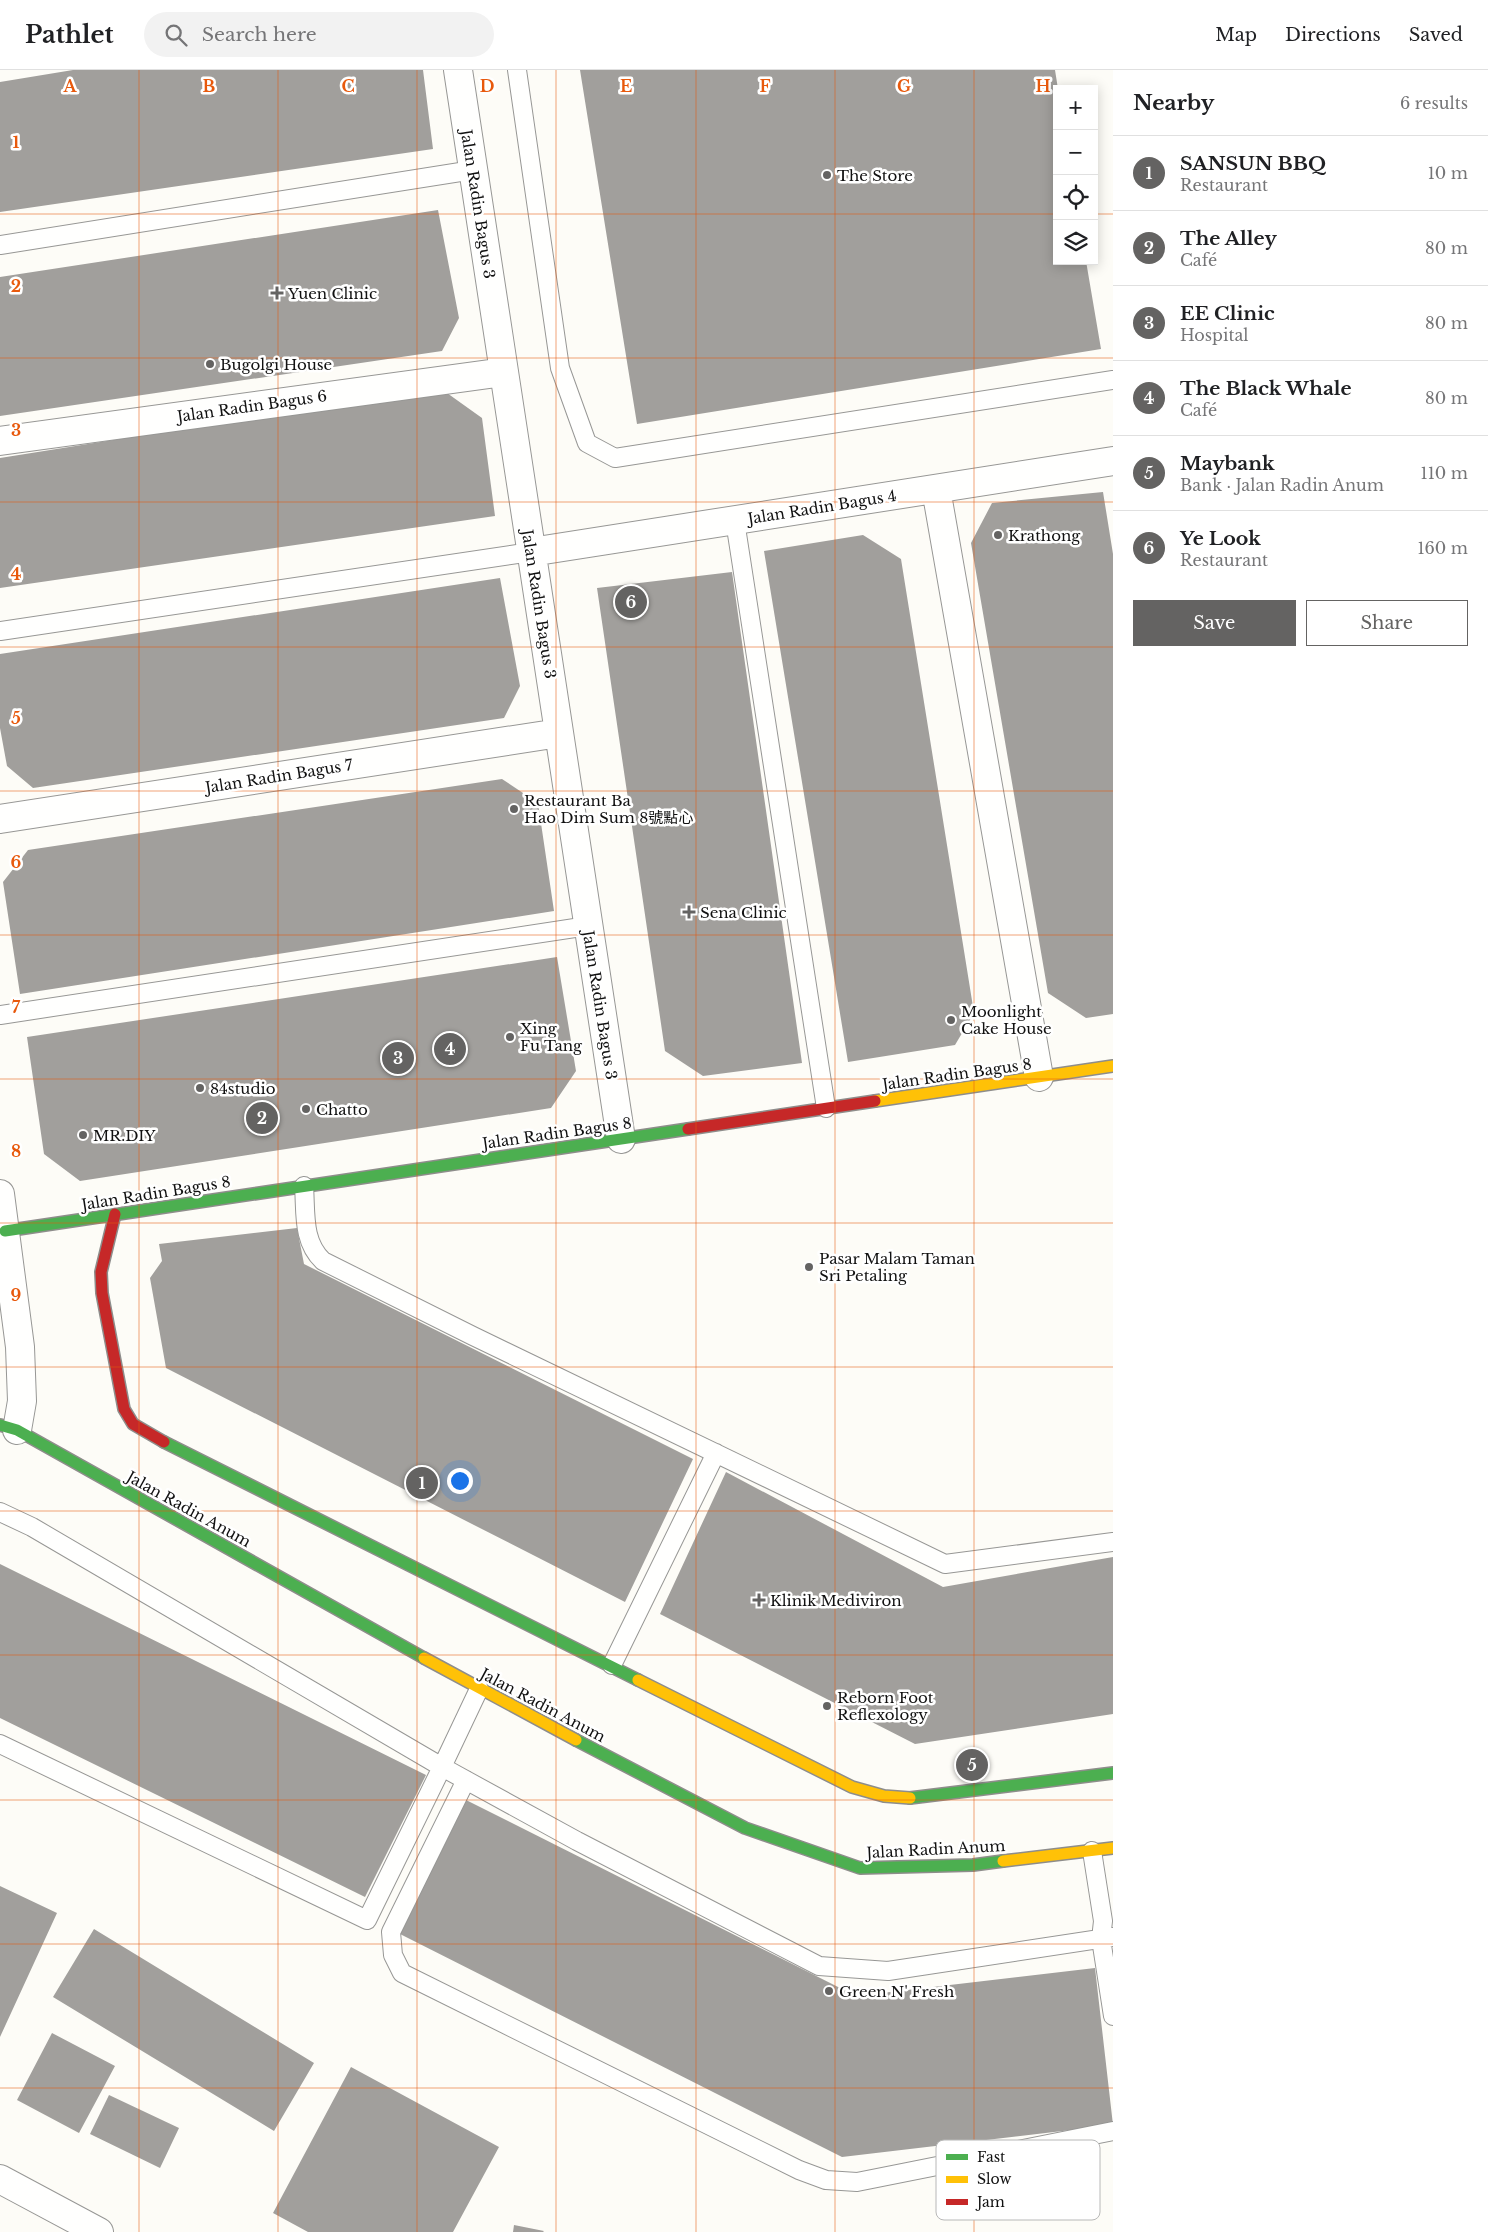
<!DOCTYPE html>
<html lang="en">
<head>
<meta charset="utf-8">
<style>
	:root { --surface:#fff; --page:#f2f2f2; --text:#202124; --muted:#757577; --line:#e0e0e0; --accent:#646362 }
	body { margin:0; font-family:"Libre Baskerville","Noto Sans SC",serif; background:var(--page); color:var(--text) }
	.controls { position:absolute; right:15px; top:15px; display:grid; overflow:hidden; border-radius:0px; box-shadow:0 2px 12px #0003 }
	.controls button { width:45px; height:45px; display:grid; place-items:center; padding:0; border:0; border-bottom:1px solid var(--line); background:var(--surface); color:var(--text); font:25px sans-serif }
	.you { position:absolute; left:459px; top:1410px; width:18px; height:18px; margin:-12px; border:4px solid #fff; border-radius:50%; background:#1a73e8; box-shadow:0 0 0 8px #1a73e833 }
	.badge { display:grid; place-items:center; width:32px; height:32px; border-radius:50%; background:var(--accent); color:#fff; font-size:16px; font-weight:700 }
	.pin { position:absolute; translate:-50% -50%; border:2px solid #fff; box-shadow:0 1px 5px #0006 }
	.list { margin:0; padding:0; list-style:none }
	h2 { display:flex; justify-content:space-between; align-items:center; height:65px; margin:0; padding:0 20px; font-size:21px }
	h2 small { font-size:16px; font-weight:400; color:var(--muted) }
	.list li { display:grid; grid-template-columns:32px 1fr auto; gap:15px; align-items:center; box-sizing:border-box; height:75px; padding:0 20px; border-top:1px solid var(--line) }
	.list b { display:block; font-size:19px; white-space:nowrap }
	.list p { margin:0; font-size:16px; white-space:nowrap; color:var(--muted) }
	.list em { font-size:16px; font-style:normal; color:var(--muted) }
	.actions { display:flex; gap:10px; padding:15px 20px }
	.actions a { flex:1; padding:11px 0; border:1px solid var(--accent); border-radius:0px; text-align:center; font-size:18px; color:var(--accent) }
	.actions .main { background:var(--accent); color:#fff }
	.icon { flex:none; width:28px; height:28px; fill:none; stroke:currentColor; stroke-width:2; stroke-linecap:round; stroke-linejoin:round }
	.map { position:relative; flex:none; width:1113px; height:2162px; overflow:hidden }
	header { display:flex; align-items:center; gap:30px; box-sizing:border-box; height:70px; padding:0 25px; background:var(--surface); border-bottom:1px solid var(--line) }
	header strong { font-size:24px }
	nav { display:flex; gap:28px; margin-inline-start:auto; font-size:18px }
	.search { width:350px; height:45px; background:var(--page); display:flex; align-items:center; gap:12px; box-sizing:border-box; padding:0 18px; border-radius:28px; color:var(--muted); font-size:19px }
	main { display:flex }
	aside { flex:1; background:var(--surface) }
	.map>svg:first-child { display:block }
</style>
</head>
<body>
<header>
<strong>Pathlet</strong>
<div class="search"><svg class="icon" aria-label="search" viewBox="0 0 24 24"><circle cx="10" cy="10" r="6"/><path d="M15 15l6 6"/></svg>Search here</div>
<nav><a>Map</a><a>Directions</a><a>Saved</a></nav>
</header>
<main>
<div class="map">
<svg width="1113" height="2162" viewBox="0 0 1113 2162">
	<rect width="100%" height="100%" fill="#fdfcf7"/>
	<path fill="#a19f9c" d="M73,0H423L433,79L0,142V12Z
		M580,0H1055L1058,19L1057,191H1086L1101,279L637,354Z
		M438,140L459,248L442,281L0,346V207Z
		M440,318L482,348L495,446L0,518V388Z
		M1103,422L1113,484V944L1086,948L1048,923L971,473L992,433Z
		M863,465L901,489L974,943L955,975L848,992L764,481Z
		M732,502L802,993L703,1006L665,981L597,518Z
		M500,508L520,616L504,648L33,718L7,696L0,658V584Z
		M502,709L538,733L554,841L20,924L3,812L28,780Z
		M557,887L576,1001L551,1038L80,1111L44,1084L27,967Z
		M297,1158L304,1194L693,1389L625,1532L166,1298L150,1208L162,1191L159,1174Z
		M726,1402L943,1517L1113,1487V1644L915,1674L660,1544Z
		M0,1494L426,1705L365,1827L0,1648Z
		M466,1730L856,1926L1095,1898L1113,2055L842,2087L400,1864Z
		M0,1816L57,1843L0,1967Z
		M94,1859L314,1993L274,2061L53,1927Z
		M52,1963L115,1996L79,2063L17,2030Z
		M351,1997L499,2077L453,2162H308L273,2143Z
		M109,2025L179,2058L160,2098L90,2064Z
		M514,2155L544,2161L543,2162H513Z"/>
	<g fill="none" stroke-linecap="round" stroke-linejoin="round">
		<defs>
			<path id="lane" d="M517,0L560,298L587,373L615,388L1113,310
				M0,175L473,100
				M735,451L826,1038
				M0,561L531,482
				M0,945L588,856
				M304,1116C306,1143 302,1171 323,1191L473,1266L945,1494L1113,1472
				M0,1442L32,1457L442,1697L367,1850L0,1674
				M612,1595L716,1383
				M479,1619L442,1697L577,1771L819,1896L888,1901L1113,1867
				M466,1710L391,1862L393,1885L402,1903L799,2100L826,2110L857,2112L1113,2061
				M1092,1781L1103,1851L1101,1869L1113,1946"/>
			<path id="street" d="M458,0L621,1069
				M0,371L504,302
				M936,419L1039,1007
				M531,482L1113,391
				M0,749L559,663
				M0,1124L20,1277L22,1331L17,1360
				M0,2109L99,2162"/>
			<path id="fast" d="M5,1161L688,1059
				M0,1355L17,1360L424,1588
				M164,1372L638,1610
				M576,1670L745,1758L860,1798L973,1795L1003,1791
				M910,1728L1113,1703"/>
			<path id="slow" d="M875,1031L1113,996
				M424,1588L576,1670
				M638,1610L852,1717L884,1726L910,1728
				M1003,1791L1113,1778"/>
			<path id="jam" d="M688,1059L875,1031
				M115,1144L101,1202L102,1223L124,1339L133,1354L164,1372"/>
		</defs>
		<use href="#lane" stroke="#979795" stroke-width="20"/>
		<use href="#street" stroke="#979795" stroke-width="30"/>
		<use href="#fast" stroke="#8e8d8b" stroke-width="14"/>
		<use href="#slow" stroke="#8e8d8b" stroke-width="14"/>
		<use href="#jam" stroke="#8e8d8b" stroke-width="14"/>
		<use href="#lane" stroke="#fffffe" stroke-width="18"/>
		<use href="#street" stroke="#fffffe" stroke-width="28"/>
		<use href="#fast" stroke="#4caf50" stroke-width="11"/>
		<use href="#slow" stroke="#ffc107" stroke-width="11"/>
		<use href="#jam" stroke="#c62828" stroke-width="11"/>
	</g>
	<path fill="none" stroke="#e8590c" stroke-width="1" stroke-opacity="0.55" d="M139,0V2162M278,0V2162M417,0V2162M556,0V2162M696,0V2162M835,0V2162M974,0V2162M0,144H1057M1094,144H1113M0,288H1113M0,432H1113M0,577H1113M0,721H1113M0,865H1113M0,1009H1113M0,1153H1113M0,1297H1113M0,1441H1113M0,1585H1113M0,1730H1113M0,1874H1113M0,2018H1113"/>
	<g fill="#646362" stroke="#fff" stroke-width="2">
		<circle cx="827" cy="105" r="5"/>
		<path d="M274.5 215.5h5v5h5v5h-5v5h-5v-5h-5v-5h5z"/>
		<circle cx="210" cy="294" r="5"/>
		<circle cx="998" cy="465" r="5"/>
		<circle cx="514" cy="739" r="5"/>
		<path d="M686.5 834.5h5v5h5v5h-5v5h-5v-5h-5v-5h5z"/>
		<circle cx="951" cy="950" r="5"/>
		<circle cx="510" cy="967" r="5"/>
		<circle cx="200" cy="1018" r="5"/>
		<circle cx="306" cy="1039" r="5"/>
		<circle cx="83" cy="1065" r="5"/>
		<circle cx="809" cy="1197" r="5"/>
		<path d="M756.5 1522.5h5v5h5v5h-5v5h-5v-5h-5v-5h5z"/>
		<circle cx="827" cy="1636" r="5"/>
		<circle cx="829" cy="1921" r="5"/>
	</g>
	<g text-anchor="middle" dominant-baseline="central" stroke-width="5" stroke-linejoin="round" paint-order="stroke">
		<g font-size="15" fill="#111" stroke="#fff" text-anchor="start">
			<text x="837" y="105">The Store</text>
			<text x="288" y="223">Yuen Clinic</text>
			<text x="220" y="294">Bugolgi House</text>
			<text x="1008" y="465">Krathong</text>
			<text x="524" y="730">Restaurant Ba<tspan x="524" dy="17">Hao Dim Sum 8號點心</tspan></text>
			<text x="700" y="842">Sena Clinic</text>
			<text x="961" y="941">Moonlight<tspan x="961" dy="17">Cake House</tspan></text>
			<text x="520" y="958">Xing<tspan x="520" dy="17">Fu Tang</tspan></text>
			<text x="210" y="1018">84studio</text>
			<text x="316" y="1039">Chatto</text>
			<text x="93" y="1065">MR.DIY</text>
			<text x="819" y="1188">Pasar Malam Taman<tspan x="819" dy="17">Sri Petaling</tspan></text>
			<text x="770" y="1530">Klinik Mediviron</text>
			<text x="837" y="1627">Reborn Foot<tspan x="837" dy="17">Reflexology</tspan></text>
			<text x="839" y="1921">Green N' Fresh</text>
		</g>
		<g font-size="15" fill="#111" stroke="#fff">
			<text transform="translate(478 134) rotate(81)">Jalan Radin Bagus 3</text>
			<text transform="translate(252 336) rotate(-8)">Jalan Radin Bagus 6</text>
			<text transform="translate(822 437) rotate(-9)">Jalan Radin Bagus 4</text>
			<text transform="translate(539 534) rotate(81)">Jalan Radin Bagus 3</text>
			<text transform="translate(279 706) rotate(-9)">Jalan Radin Bagus 7</text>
			<text transform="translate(600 935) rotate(81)">Jalan Radin Bagus 3</text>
			<text transform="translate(957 1004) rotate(-8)">Jalan Radin Bagus 8</text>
			<text transform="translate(557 1063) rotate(-8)">Jalan Radin Bagus 8</text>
			<text transform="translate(156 1123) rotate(-9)">Jalan Radin Bagus 8</text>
			<text transform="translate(189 1439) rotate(29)">Jalan Radin Anum</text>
			<text transform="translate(543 1635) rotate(28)">Jalan Radin Anum</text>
			<text transform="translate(936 1779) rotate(-3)">Jalan Radin Anum</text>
		</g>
	</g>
	<rect x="936" y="2070" width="164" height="80" rx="8" fill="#fff" stroke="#b8b8b8" stroke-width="1"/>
	<rect x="946" y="2084" width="22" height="6" fill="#4caf50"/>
	<rect x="946" y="2106" width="22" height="7" fill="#ffc107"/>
	<rect x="946" y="2129" width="22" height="6" fill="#c62828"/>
	<g font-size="14" fill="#111">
		<text x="977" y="2092">Fast</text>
		<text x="977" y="2114">Slow</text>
		<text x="977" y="2137">Jam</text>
	</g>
	<g font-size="16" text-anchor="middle" font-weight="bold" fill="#e8590c" stroke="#fff" stroke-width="5" stroke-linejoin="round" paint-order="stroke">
		<text x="70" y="22">A</text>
		<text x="209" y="22">B</text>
		<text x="348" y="22">C</text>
		<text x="487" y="22">D</text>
		<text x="626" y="22">E</text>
		<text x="765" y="22">F</text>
		<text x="904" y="22">G</text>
		<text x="1043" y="22">H</text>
		<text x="16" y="78">1</text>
		<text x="16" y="222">2</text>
		<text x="16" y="366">3</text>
		<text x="16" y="510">4</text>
		<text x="16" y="654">5</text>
		<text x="16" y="798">6</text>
		<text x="16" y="943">7</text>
		<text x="16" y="1087">8</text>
		<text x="16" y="1231">9</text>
	</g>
</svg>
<div class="controls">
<button>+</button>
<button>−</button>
<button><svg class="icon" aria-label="locate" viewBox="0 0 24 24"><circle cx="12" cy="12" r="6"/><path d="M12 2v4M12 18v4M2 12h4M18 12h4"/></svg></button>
<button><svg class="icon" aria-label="layers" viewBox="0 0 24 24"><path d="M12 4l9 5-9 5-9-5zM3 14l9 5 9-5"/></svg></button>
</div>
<div class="you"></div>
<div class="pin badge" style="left:422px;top:1413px">1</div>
<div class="pin badge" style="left:262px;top:1048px">2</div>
<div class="pin badge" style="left:398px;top:988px">3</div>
<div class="pin badge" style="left:450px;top:979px">4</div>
<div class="pin badge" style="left:972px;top:1695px">5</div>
<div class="pin badge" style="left:631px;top:532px">6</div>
</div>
<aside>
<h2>Nearby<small>6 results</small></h2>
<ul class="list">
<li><span class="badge">1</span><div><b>SANSUN BBQ</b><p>Restaurant</p></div><em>10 m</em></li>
<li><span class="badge">2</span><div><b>The Alley</b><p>Café</p></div><em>80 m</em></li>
<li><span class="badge">3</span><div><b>EE Clinic</b><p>Hospital</p></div><em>80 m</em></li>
<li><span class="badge">4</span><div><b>The Black Whale</b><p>Café</p></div><em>80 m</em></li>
<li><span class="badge">5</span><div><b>Maybank</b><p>Bank · Jalan Radin Anum</p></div><em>110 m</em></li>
<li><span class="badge">6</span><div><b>Ye Look</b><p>Restaurant</p></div><em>160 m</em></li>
</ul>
<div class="actions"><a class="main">Save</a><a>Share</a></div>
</aside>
</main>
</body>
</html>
